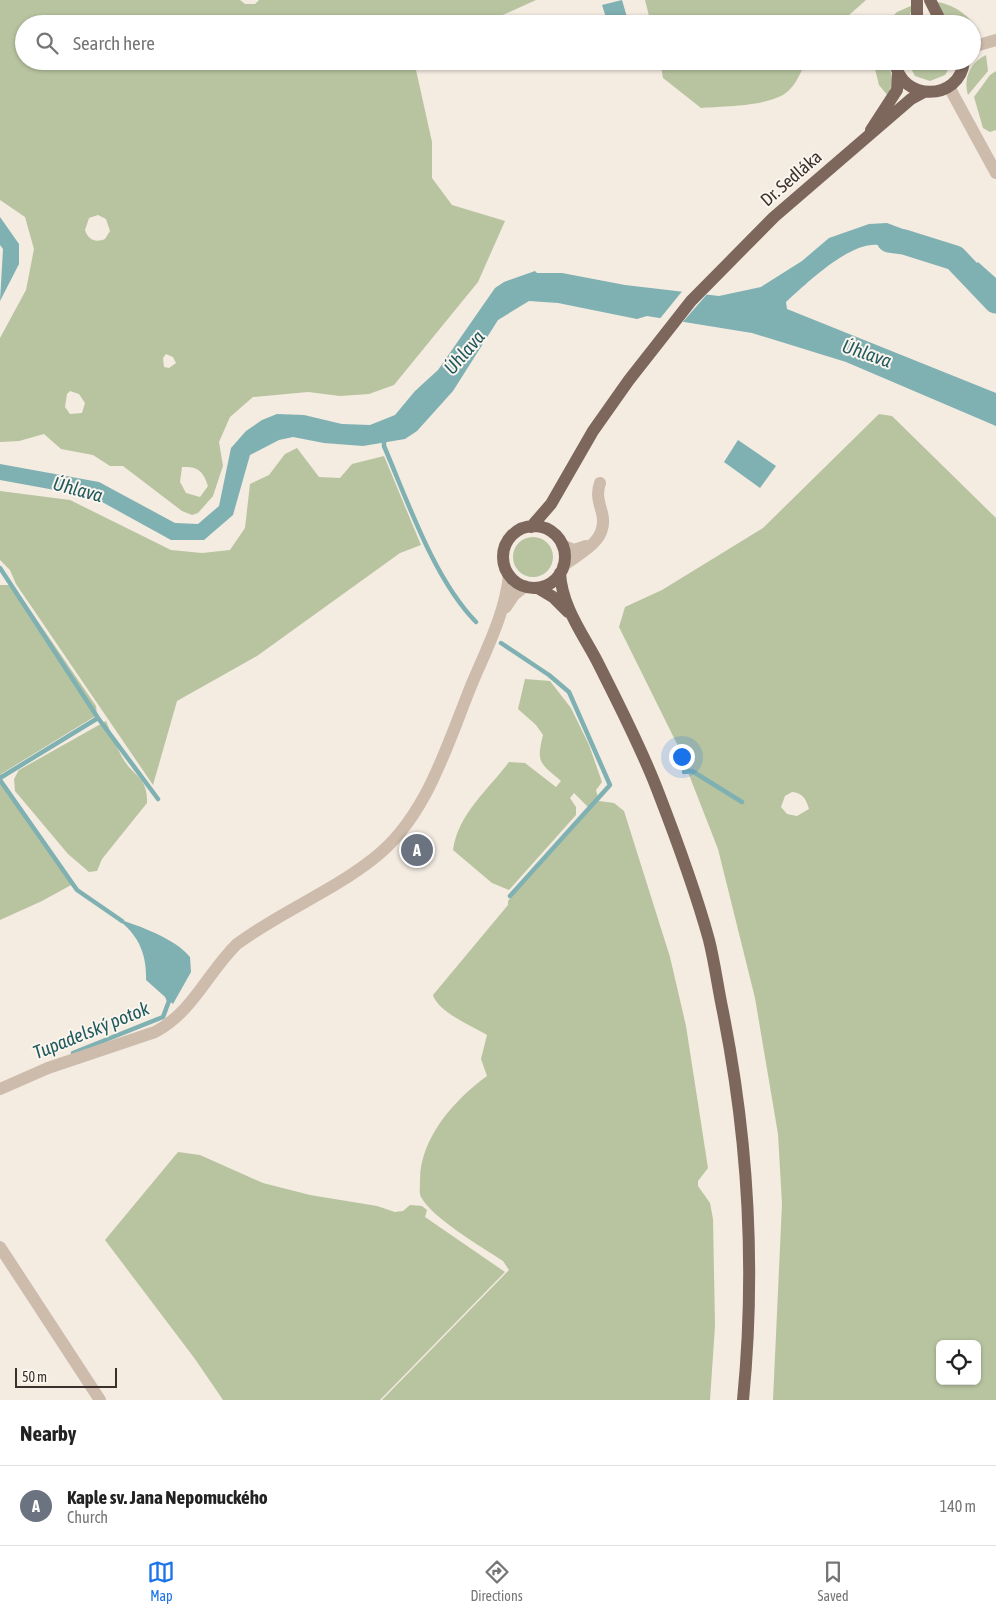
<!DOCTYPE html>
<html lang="en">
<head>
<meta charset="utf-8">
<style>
	:root { --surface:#fff; --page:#f2f2f2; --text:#222; --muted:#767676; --line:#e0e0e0; --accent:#1a73e8 }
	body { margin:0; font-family:"Asap Condensed",sans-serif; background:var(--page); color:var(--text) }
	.controls { position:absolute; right:15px; bottom:15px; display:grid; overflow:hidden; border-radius:8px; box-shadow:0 1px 4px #0004 }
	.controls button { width:45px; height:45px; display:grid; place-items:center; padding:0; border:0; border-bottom:1px solid var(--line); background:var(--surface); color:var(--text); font:25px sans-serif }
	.scale { position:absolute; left:15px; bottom:12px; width:102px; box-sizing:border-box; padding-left:5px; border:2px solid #3b302b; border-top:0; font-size:14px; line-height:18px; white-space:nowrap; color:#3b302b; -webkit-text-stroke:4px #fbf5ee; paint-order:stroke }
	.you { position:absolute; left:681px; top:756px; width:18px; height:18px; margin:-12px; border:4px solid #fff; border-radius:50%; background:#1a73e8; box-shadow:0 0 0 8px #1a73e833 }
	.badge { display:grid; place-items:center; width:32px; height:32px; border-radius:50%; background:var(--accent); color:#fff; font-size:16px; font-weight:700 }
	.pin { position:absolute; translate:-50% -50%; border:2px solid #fff; box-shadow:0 1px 5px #0006 }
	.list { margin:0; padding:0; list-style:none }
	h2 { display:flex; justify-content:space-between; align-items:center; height:65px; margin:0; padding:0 20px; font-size:21px }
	h2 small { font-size:16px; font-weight:400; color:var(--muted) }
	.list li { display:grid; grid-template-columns:32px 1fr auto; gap:15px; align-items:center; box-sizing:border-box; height:80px; padding:0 20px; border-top:1px solid var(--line) }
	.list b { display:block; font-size:19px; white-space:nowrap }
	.list p { margin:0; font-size:16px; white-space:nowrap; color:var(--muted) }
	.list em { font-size:16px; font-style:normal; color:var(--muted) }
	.icon { flex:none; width:28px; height:28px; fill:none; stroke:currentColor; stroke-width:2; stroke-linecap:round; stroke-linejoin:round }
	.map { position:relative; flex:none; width:996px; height:1400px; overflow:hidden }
	.search { position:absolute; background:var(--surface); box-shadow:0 1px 4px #0004; left:15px; right:15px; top:15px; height:55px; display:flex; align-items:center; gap:12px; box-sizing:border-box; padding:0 18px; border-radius:28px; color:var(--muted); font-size:19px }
	.sheet { height:145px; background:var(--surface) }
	nav { display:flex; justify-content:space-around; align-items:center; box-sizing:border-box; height:70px; border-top:1px solid var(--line); background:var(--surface); font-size:14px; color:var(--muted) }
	nav a { display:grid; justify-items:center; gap:2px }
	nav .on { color:var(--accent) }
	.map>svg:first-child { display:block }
</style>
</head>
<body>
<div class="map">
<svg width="996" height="1400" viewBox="0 0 996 1400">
	<rect width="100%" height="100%" fill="#f4ebe1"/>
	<path fill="#b8c4a0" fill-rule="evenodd" d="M0,0H240L245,4H255L259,0H536L483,24H24V61H414L432,142V178L452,205L505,221L478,282L394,385L369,394L340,396L308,392L253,397L230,417L219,442L223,466L213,496L198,513L192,515L182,511L123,466H110L93,455L61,449L44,434L19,441L0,442V338L26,290L34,249L25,217L0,200ZM98,215L106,219L110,231L105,239C96,243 88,240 85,230L89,218ZM166,354L173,357L176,363L169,368L164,367L163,358ZM70,391L79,394L85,403L82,413L70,414L65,407L67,394ZM182,467C198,466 203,471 208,486L200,497L186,493L180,482Z
		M645,0H866L839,24H651Z
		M938,2C957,6 971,17 980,33L972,32V24C955,24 942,22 938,2Z
		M913,5L907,24H885L897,12Z
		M986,55L988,71L968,95C963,78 970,63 986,55Z
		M660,61H807C801,70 798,81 791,88C777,107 722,106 701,108L663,78Z
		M873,61H886C894,75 893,82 888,96L879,85Z
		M907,61H953L945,75L930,81L915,76Z
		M996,71V130L990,132L983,128L974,97L990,75Z
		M879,414L892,416L996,518V1400H773L782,1204L778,1134L755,998L718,849L677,744L619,627L625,607L662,590L763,528ZM792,792C803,793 806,799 809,809L797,816L787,814L781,807L785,796ZM940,1344H977V1381H940Z
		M297,448L319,477L340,478L352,464L384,456L421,545L400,553L257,656L177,701L153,785L16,584L10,570L0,560V491L70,500L171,550L202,553L230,550L245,528L250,484L269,475L285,454Z
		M513 557a20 20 0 1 1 40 0a20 20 0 1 1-40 0Z
		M0,585H13L96,706L97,715L1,774L0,780Z
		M525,679L550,681L571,708L589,745L602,782L596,790L599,801L614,803L624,811L670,957L686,1026L708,1168L698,1181V1186L710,1203L713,1219L715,1326L710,1400H382L509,1270L503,1261C482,1247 432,1218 421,1197C419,1194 420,1187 420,1182C419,1139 454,1100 487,1076L481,1059L487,1035C472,1026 438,1012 433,995L508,905V901L590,809L574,793L570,798L576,807V815L509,890L492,883L453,850C458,814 488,790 509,762L525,763L556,787L561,781C540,763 536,763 543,735L536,725L518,709Z
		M106,721C111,733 116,746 122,757C133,777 148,776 147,803L102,859L97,871L89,872L68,854L15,791L14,779L19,770Z
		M0,783L73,884L42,901L0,920Z
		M178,1152L200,1155L263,1183L310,1195L377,1206L395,1212L403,1211L410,1205L422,1206L427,1210L425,1217L505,1272L380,1400H223L195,1359L105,1240Z"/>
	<path fill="#7fb0b2" d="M622,0L629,24H608L602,5Z
		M0,217L19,244V264L0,301L3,249L0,245Z
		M887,223L924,237L921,255C907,252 893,247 879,245C850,241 807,283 786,302L787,309L996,393V426L846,362L752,333L647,316L637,319L558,303L529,301L498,320L453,391L417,431L405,439L363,446L324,443L293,437L279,440L250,455L233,515L204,540H171L93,497L0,480V464L99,482L175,523L198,524L219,506L231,448L246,431L262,420L277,414L304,415L342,424L370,425L395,415L415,391L438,370L495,288L504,282L535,271L537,273H562L625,285L719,296L761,287L802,261L829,238L869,224Z
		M978,262L996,278V312L965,275Z
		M738,440L776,466L760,488L724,462Z
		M117,919C138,925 176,939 190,957L191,972L173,1004L146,980C147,954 138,934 117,919Z"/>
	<path fill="#f4ebe1" d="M684,289L709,292L681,324L658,321Z"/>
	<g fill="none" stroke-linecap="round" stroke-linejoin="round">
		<path stroke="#7fb0b2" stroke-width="4.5" d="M384,438V446C408,502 434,579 476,622
			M0,568L98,718L0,778
			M501,643L549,675L569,692L610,785L510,896
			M98,718L158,799
			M684,772L692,771L742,802
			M0,780L77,890L122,921
			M73,1053L163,1017L169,1001L167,995"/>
		<path stroke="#7fb0b2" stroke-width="25" d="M889,240L904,242L955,258L996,301"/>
		<path stroke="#cdbbac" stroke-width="12" d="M972,47L996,40
			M949,87L996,173
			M562,545L574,550L586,546
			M563,566C581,552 609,541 602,513C599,502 596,494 600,483
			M506,607L514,595L525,586
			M0,1089L48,1068L155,1032C193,1012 208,972 237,944C280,912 331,892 373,859C426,819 447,745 471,686C486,650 505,614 509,575
			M0,1247L100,1400"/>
		<path stroke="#7d675c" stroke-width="12" d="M930,0L942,24
			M915,24L917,15V0
			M925,24H935
			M895,61C900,102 960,102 964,61
			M871,130L897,90L898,73
			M503 557a31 31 0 1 1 62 0a31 31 0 1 1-62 0Z
			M531,527L551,504L593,431L629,380L691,301L774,217L911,99L924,92
			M560,573C562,607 583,634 598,663C619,705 640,745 657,789C676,838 695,889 709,940C715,964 718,989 723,1012C749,1143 756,1268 743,1400
			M538,588L553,597L568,612"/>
	</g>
	<g text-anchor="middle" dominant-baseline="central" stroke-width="4" stroke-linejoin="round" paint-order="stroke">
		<g font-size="18" fill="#3b302b" stroke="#fbf5ee">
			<text transform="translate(791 178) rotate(-41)">Dr. Sedláka</text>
		</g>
		<g font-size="19" font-style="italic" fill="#1f5a5e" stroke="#fbf5ee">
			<text transform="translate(464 352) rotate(-49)">Úhlava</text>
			<text transform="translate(867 353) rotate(19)">Úhlava</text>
			<text transform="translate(78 489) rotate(15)">Úhlava</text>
			<text transform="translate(91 1030) rotate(-22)">Tupadelský potok</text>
		</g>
	</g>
</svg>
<div class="controls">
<button><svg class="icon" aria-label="locate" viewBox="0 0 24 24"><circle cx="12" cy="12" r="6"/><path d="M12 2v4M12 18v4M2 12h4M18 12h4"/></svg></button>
</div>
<div class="scale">50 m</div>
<div class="you"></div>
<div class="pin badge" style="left:417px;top:850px;background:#6b7280">A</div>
<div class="search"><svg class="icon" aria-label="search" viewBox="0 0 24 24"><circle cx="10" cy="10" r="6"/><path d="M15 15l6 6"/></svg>Search here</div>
</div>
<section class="sheet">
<h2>Nearby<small></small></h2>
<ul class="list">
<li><span class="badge" style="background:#6b7280">A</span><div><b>Kaple sv. Jana Nepomuckého</b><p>Church</p></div><em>140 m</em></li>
</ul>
</section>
<nav>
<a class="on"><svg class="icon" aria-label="map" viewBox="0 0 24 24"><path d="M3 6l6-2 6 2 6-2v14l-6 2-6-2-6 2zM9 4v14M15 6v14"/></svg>Map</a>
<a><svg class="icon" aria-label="directions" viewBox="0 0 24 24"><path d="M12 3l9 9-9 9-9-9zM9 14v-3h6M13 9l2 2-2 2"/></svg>Directions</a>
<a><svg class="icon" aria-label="saved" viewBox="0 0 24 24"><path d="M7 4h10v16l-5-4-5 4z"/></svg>Saved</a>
</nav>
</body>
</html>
